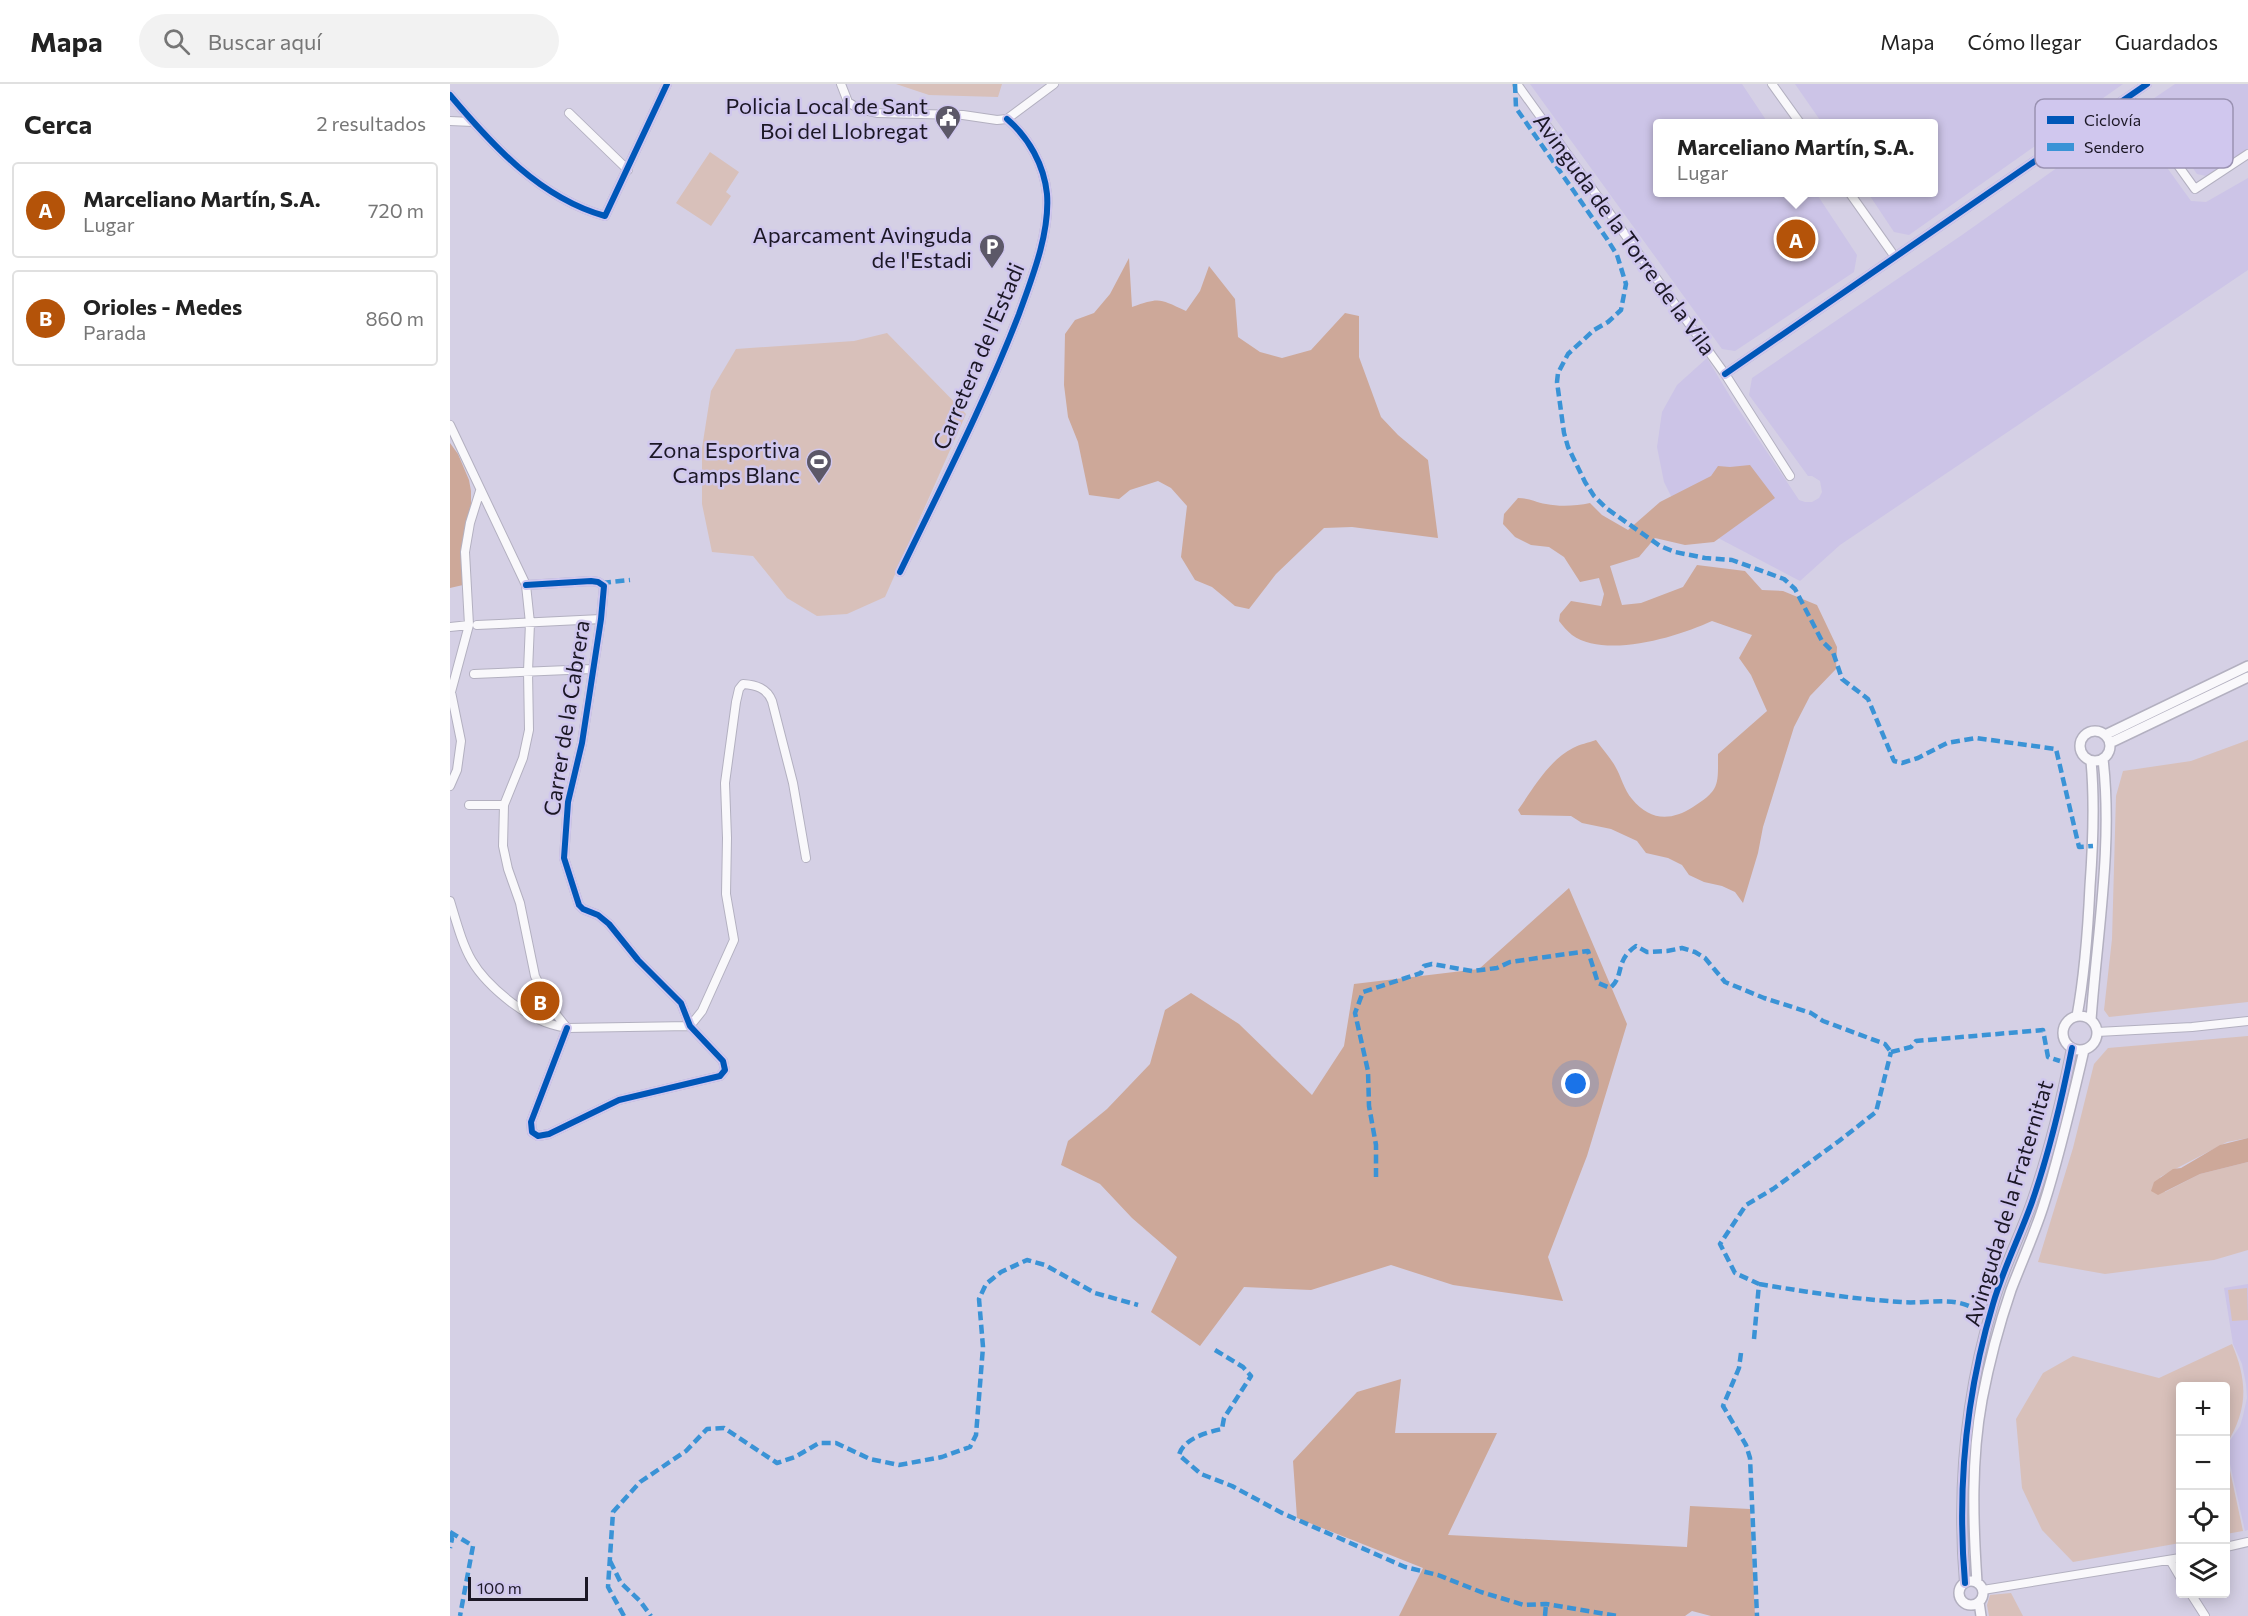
<!DOCTYPE html>
<html lang="es">
<head>
<meta charset="utf-8">
<style>
	:root { --surface:#fff; --page:#f2f2f2; --text:#222; --muted:#767676; --line:#e0e0e0; --accent:#b45309 }
	body { margin:0; font-family:Commissioner,sans-serif; background:var(--page); color:var(--text) }
	.controls { position:absolute; right:18px; bottom:18px; display:grid; overflow:hidden; border-radius:6px; box-shadow:0 3px 15px #0003 }
	.controls button { width:54px; height:54px; display:grid; place-items:center; padding:0; border:0; border-bottom:2px solid var(--line); background:var(--surface); color:var(--text); font:30px sans-serif }
	.scale { position:absolute; left:18px; bottom:15px; width:120px; box-sizing:border-box; padding-left:6px; border:3px solid #1b1725; border-top:0; font-size:16px; line-height:21px; white-space:nowrap; color:#1b1725; -webkit-text-stroke:4px #d0c7ee; paint-order:stroke }
	.you { position:absolute; left:1126px; top:1000px; width:21px; height:21px; margin:-15px; border:4px solid #fff; border-radius:50%; background:#1a73e8; box-shadow:0 0 0 9px #1a73e833 }
	.badge { display:grid; place-items:center; width:39px; height:39px; border-radius:50%; background:var(--accent); color:#fff; font-size:20px; font-weight:700 }
	.pin { position:absolute; translate:-50% -50%; border:3px solid #fff; box-shadow:0 2px 6px #0006 }
	.popup { position:absolute; left:1203px; top:35px; width:285px; height:78px; box-sizing:border-box; display:grid; place-content:center; border-radius:6px; background:var(--surface); filter:drop-shadow(0 2px 4px #0005); font-size:20px; white-space:nowrap; color:var(--muted) }
	.popup b { font-size:22px; color:var(--text) }
	.popup::after { content:''; position:absolute; left:50%; top:100%; margin-left:-12px; border:12px solid transparent; border-top-color:var(--surface) }
	.list { margin:0; padding:0; list-style:none }
	h2 { display:flex; justify-content:space-between; align-items:center; height:78px; margin:0; padding:0 24px; font-size:26px }
	h2 small { font-size:20px; font-weight:400; color:var(--muted) }
	.list li { display:grid; grid-template-columns:39px 1fr auto; gap:18px; align-items:center; box-sizing:border-box; height:96px; margin:0 12px 12px; padding:0 12px; border:2px solid var(--line); border-radius:6px }
	.list b { display:block; font-size:22px; white-space:nowrap }
	.list p { margin:0; font-size:20px; white-space:nowrap; color:var(--muted) }
	.list em { font-size:20px; font-style:normal; color:var(--muted) }
	.icon { flex:none; width:33px; height:33px; fill:none; stroke:currentColor; stroke-width:2; stroke-linecap:round; stroke-linejoin:round }
	.map { position:relative; flex:none; width:1798px; height:1532px; overflow:hidden }
	header { display:flex; align-items:center; gap:36px; box-sizing:border-box; height:84px; padding:0 30px; background:var(--surface); border-bottom:2px solid var(--line) }
	header strong { font-size:28px }
	nav { display:flex; gap:33px; margin-inline-start:auto; font-size:21px }
	.search { width:420px; height:54px; background:var(--page); display:flex; align-items:center; gap:15px; box-sizing:border-box; padding:0 21px; border-radius:33px; color:var(--muted); font-size:22px }
	main { display:flex }
	aside { flex:1; background:var(--surface) }
	.map>svg:first-child { display:block }
</style>
</head>
<body>
<header>
<strong>Mapa</strong>
<div class="search"><svg class="icon" aria-label="search" viewBox="0 0 24 24"><circle cx="10" cy="10" r="6"/><path d="M15 15l6 6"/></svg>Buscar aquí</div>
<nav><a>Mapa</a><a>Cómo llegar</a><a>Guardados</a></nav>
</header>
<main>
<aside>
<h2>Cerca<small>2 resultados</small></h2>
<ul class="list">
<li><span class="badge">A</span><div><b>Marceliano Martín, S.A.</b><p>Lugar</p></div><em>720 m</em></li>
<li><span class="badge">B</span><div><b>Orioles - Medes</b><p>Parada</p></div><em>860 m</em></li>
</ul>
</aside>
<div class="map">
<svg width="1798" height="1532" viewBox="0 0 1798 1532">
	<rect width="100%" height="100%" fill="#d5d0e5"/>
	<path fill="#ccc4e7" d="M1080,0H1292L1318,39H1208V108L1366,109L1407,171L1404,188L1285,267L1272,265Z
		M1345,0H1673L1459,151L1444,148L1418,109L1484,108V39H1372Z
		M1725,0H1798V65L1756,92L1747,90L1697,19Z
		M1680,32L1741,117L1756,118L1798,94V186L1390,461L1350,497L1251,445L1222,414L1214,398L1207,363L1212,328L1227,301L1257,274L1281,314L1349,416L1355,418H1362L1369,414L1372,408L1370,397L1362,392H1358L1299,311L1302,294L1512,151Z
		M1798,1200V1446L1795,1447L1776,1362L1790,1342L1793,1332L1797,1314L1796,1300L1792,1280L1783,1260L1774,1204Z"/>
	<path fill="#d8c0ba" d="M446,0H552L548,13L479,11Z
		M260,68L289,88L276,108L281,112L261,142L226,119Z
		M437,249L516,330L435,513L397,530L367,532L337,514L303,472L262,468L252,420V364L261,307L286,265L404,257Z
		M1798,656V918L1659,933L1654,926L1662,855L1666,712L1673,687L1741,677Z
		M1798,952V1054L1777,1058L1710,1093L1715,1108L1750,1090L1798,1078V1166L1764,1176L1655,1190L1588,1178L1623,1064L1644,980L1658,964Z
		M1797,1204L1798,1236L1782,1237L1778,1206Z
		M1782,1260C1798,1298 1798,1326 1776,1361V1302H1730V1459L1623,1478L1592,1446L1572,1404L1566,1335L1593,1289L1623,1272L1709,1294Z
		M1776,1368L1793,1447L1776,1450Z
		M1561,1509L1573,1532H1539L1537,1521L1540,1511Z"/>
	<path fill="#cda899" d="M679,174L682,223C711,213 709,215 736,227L750,207L759,182L785,215L788,253L810,268L832,274L861,266L895,229L909,232V273L931,333L948,351L978,376L988,454L902,443L874,444L826,490L799,525L785,522L762,503L745,496L731,473L737,422L721,404L708,397L680,406L669,415L639,411L628,358L618,333L614,301L615,250L625,236L644,229L660,210Z
		M0,359L8,370L19,396L21,407V421L15,449L13,501L0,504Z
		M1300,381L1325,414L1264,458L1235,461L1205,454L1189,473L1160,482L1172,521L1191,519L1233,503L1247,481L1295,487L1312,506L1333,507L1367,521L1387,563L1386,585L1360,612L1344,643L1313,743L1308,769L1293,819L1285,808L1272,802L1254,798L1239,791L1232,781L1218,774L1196,769L1187,757L1161,745L1132,739L1121,732L1071,731L1068,726C1083,705 1099,676 1123,664C1130,660 1138,659 1146,656C1152,665 1160,673 1165,682C1171,692 1174,706 1182,715C1199,736 1220,738 1243,723C1270,706 1268,701 1268,670L1317,627L1301,591L1289,574L1302,551L1262,537C1227,553 1156,575 1122,551C1117,547 1113,542 1109,537L1110,530L1121,517L1151,522L1154,510L1149,494L1130,498L1114,473L1099,463L1081,461L1065,453L1053,440L1054,430L1068,414C1079,414 1085,418 1096,420C1110,423 1126,422 1140,419L1152,431L1178,446L1210,418L1261,392L1268,382L1280,383Z
		M1119,804L1177,940L1137,1072L1098,1173L1113,1217L1003,1201L941,1181L861,1206L794,1203L750,1262L701,1228L727,1173L682,1134L650,1100L611,1081L618,1057L657,1025L700,980L715,926L741,909L789,940L862,1011L894,962L904,900L1029,885Z
		M1798,1054V1078L1750,1090L1708,1111L1701,1107L1704,1098L1723,1085L1731,1084L1770,1061Z
		M951,1295L945,1349H1047L998,1451L1237,1463L1240,1422L1300,1425L1305,1532H1261L1242,1527L1235,1532H949L973,1484L847,1434L843,1377L907,1308Z"/>
	<g fill="none" stroke-linecap="round" stroke-linejoin="round">
		<defs>
			<path id="minor" d="M391,0L398,18L409,25L428,29L513,31L547,36L557,35L604,0
				M1067,0L1275,290L1340,392
				M1322,0L1350,39
				M0,11C42,61 90,114 155,132L217,0
				M1679,13L1745,105L1798,70
				M119,29L178,86
				M0,37L23,38
				M1399,108L1445,173
				M1275,290L1697,0
				M0,341L76,501L80,539L78,587L79,646L73,674L54,721L53,762L58,785L70,819L85,892L101,924L117,944
				M450,488C491,403 535,318 569,230C582,194 600,149 597,110C594,81 579,54 557,35
				M76,501L141,497L148,498L154,502L151,535L132,659L118,718L114,774L129,821L133,825L148,831L159,840L188,876L231,919L240,942L273,977L275,986L270,992L169,1016L99,1050L88,1052L82,1048L81,1038L117,944
				M27,541L151,535
				M0,543L19,541
				M24,590L142,585
				M0,702L7,686L11,657L1,608L19,541L15,468L20,439L30,407
				M19,721H54
				M0,817C15,867 19,886 62,919C80,932 94,940 117,944L240,942
				M240,942L252,927L284,856L276,810L277,754L275,699L286,618L289,605L293,600C306,601 317,604 322,617L343,699L356,774
				M1647,948L1742,943L1798,937
				M1776,1463L1798,1458
				M1720,1476L1730,1493
				M1533,1506L1730,1474
				M1741,1510L1755,1532"/>
			<path id="tertiary" d="M1630 662a15 15 0 1 1 30 0a15 15 0 1 1-30 0Z
				M1655,651L1798,582
				M1660,659L1798,593
				M1613 949a17 17 0 1 1 34 0a17 17 0 1 1-34 0Z
				M1627,932C1635,889 1638,845 1640,802C1643,761 1645,719 1641,677
				M1641,936C1647,850 1663,762 1653,675
				M1509 1509a12 12 0 1 1 24 0a12 12 0 1 1-24 0Z
				M1527,1498C1523,1438 1521,1376 1532,1316C1539,1279 1549,1241 1561,1206C1572,1177 1585,1149 1594,1120C1610,1070 1622,1017 1634,966
				M1515,1499C1507,1405 1516,1310 1543,1220C1553,1185 1570,1152 1582,1118C1599,1069 1612,1015 1622,964
				M1529,1518L1531,1532"/>
		</defs>
		<use href="#minor" stroke="#b3b0c0" stroke-width="10"/>
		<use href="#tertiary" stroke="#b3b0c0" stroke-width="12"/>
		<use href="#minor" stroke="#f9f8fb" stroke-width="8"/>
		<use href="#tertiary" stroke="#f9f8fb" stroke-width="9"/>
		<path stroke="#3a93d6" stroke-width="4.5" stroke-dasharray="9 4.5" stroke-linecap="butt" d="M1065,0L1066,24L1157,155L1167,171L1176,200L1171,226L1158,238L1144,246L1118,270L1108,289L1107,298L1114,349L1118,363L1135,398L1144,412L1156,424L1210,462L1225,468L1255,474L1282,476L1334,495L1345,505L1372,557L1383,568L1392,595L1418,615L1444,677L1452,679L1468,674L1497,659L1526,654L1606,665L1629,763L1643,762
			M152,499L180,496
			M1441,968L1461,963L1466,957L1593,946L1598,973L1610,977
			M926,1093V1061L919,1022L918,987L905,929L913,908L971,889L974,882L982,880L1022,887L1047,884L1060,878L1138,867L1148,899L1160,904C1175,892 1164,877 1186,862L1197,868L1217,867L1232,864L1245,868L1255,874L1275,898L1314,914L1361,929L1373,937L1435,960L1441,968
			M1309,1200C1356,1208 1404,1215 1451,1218C1474,1220 1498,1213 1519,1222
			M1304,1255L1309,1200L1285,1189L1270,1160L1296,1121L1323,1105L1389,1057L1426,1028L1441,968
			M765,1266L793,1283L801,1292L774,1334L772,1345C757,1348 733,1355 729,1371L751,1390L782,1402L832,1429L955,1483L988,1491L1031,1508L1074,1521L1096,1520L1167,1532
			M1291,1269L1289,1284L1273,1322L1296,1361L1300,1374L1307,1532
			M0,1448L23,1462L10,1532
			M0,1450L2,1455L0,1464
			M160,1477L171,1499L190,1517L201,1532
			M174,1532L158,1503L163,1428L190,1398L236,1367L257,1345L274,1344L327,1379L345,1373L369,1359H386L420,1375L449,1381L492,1373L520,1363L526,1351L533,1263L529,1215L536,1200L551,1188L577,1176L595,1181L645,1209L688,1221
			M1095,1532L1096,1520"/>
		<defs>
			<path id="cycleway" d="M0,11C42,61 90,114 155,132L217,0
				M1275,290L1697,0
				M450,488C491,403 535,318 569,230C582,194 600,149 597,110C594,81 579,54 557,35
				M76,501L141,497L148,498L154,502L151,535L132,659L118,718L114,774L129,821L133,825L148,831L159,840L188,876L231,919L240,942L273,977L275,986L270,992L169,1016L99,1050L88,1052L82,1048L81,1038L117,944
				M1515,1499C1507,1405 1516,1310 1543,1220C1553,1185 1570,1152 1582,1118C1599,1069 1612,1015 1622,964"/>
		</defs>
		<use href="#cycleway" stroke="#d0c7ee" stroke-width="10"/>
		<use href="#cycleway" stroke="#0057b8" stroke-width="6"/>
	</g>
	<defs>
		<symbol id="civic-pin" viewBox="-11 -11 22 30"><path d="M0 17L-7.5 6A9.5 9.5 0 1 1 7.5 6Z" fill="#5c5868" stroke="#d0c7ee"/><path d="M-.6-6.5H3V-4.5H.6V-3L4-1V1h2V6H-6V1h2V-1L-.6-3ZM-1.2 2.5V6h2.4V2.5Z" fill="#fff"/></symbol>
		<symbol id="parking-pin" viewBox="-11 -11 22 30"><path d="M0 17L-7.5 6A9.5 9.5 0 1 1 7.5 6Z" fill="#5c5868" stroke="#d0c7ee"/><path d="M-3.5-5.5H1a3.5 3.5 0 0 1 0 7H-1V5.5H-3.5ZM-1-3.4V-.6H.8a1.4 1.4 0 0 0 0-2.8Z" fill="#fff"/></symbol>
		<symbol id="stadium-pin" viewBox="-11 -11 22 30"><path d="M0 17L-7.5 6A9.5 9.5 0 1 1 7.5 6Z" fill="#5c5868" stroke="#d0c7ee"/><path d="M0-5a6.5 5 0 1 0 0 10a6.5 5 0 1 0 0-10ZM-3.5-1.8h7v3.6h-7Z" fill="#fff"/></symbol>
	</defs>
	<g fill-rule="evenodd">
		<use href="#civic-pin" x="483" y="19" width="30" height="40"/>
		<use href="#parking-pin" x="527" y="148" width="30" height="40"/>
		<use href="#stadium-pin" x="354" y="363" width="30" height="40"/>
	</g>
	<g text-anchor="middle" dominant-baseline="central" stroke-width="5" stroke-linejoin="round" paint-order="stroke">
		<g font-size="22" fill="#1b1725" stroke="#d0c7ee" text-anchor="end">
			<text x="478" y="21">Policia Local de Sant<tspan x="478" dy="25">Boi del Llobregat</tspan></text>
			<text x="522" y="150">Aparcament Avinguda<tspan x="522" dy="25">de l'Estadi</tspan></text>
			<text x="350" y="365">Zona Esportiva<tspan x="350" dy="25">Camps Blanc</tspan></text>
		</g>
		<g font-size="22" fill="#1b1725" stroke="#d0c7ee">
			<text transform="translate(1175 150) rotate(54)">Avinguda de la Torre de la Vila</text>
			<text transform="translate(528 272) rotate(-67)">Carretera de l'Estadi</text>
			<text transform="translate(116 634) rotate(-81)">Carrer de la Cabrera</text>
			<text transform="translate(1558 1119) rotate(-73)">Avinguda de la Fraternitat</text>
		</g>
	</g>
	<rect x="1585" y="15" width="198" height="69" rx="9" fill="#d0c7ee" stroke="#9a92b2" stroke-width="1.5"/>
	<rect x="1597" y="32" width="27" height="8" fill="#0057b8"/>
	<rect x="1597" y="59" width="27" height="8" fill="#3a93d6"/>
	<g font-size="16" fill="#1b1725">
		<text x="1634" y="42">Ciclovía</text>
		<text x="1634" y="69">Sendero</text>
	</g>
</svg>
<div class="controls">
<button>+</button>
<button>−</button>
<button><svg class="icon" aria-label="locate" viewBox="0 0 24 24"><circle cx="12" cy="12" r="6"/><path d="M12 2v4M12 18v4M2 12h4M18 12h4"/></svg></button>
<button><svg class="icon" aria-label="layers" viewBox="0 0 24 24"><path d="M12 4l9 5-9 5-9-5zM3 14l9 5 9-5"/></svg></button>
</div>
<div class="scale">100 m</div>
<div class="you"></div>
<div class="pin badge" style="left:1346px;top:155px">A</div>
<div class="popup"><b>Marceliano Martín, S.A.</b>Lugar</div>
<div class="pin badge" style="left:90px;top:917px">B</div>
</div>
</main>
</body>
</html>
